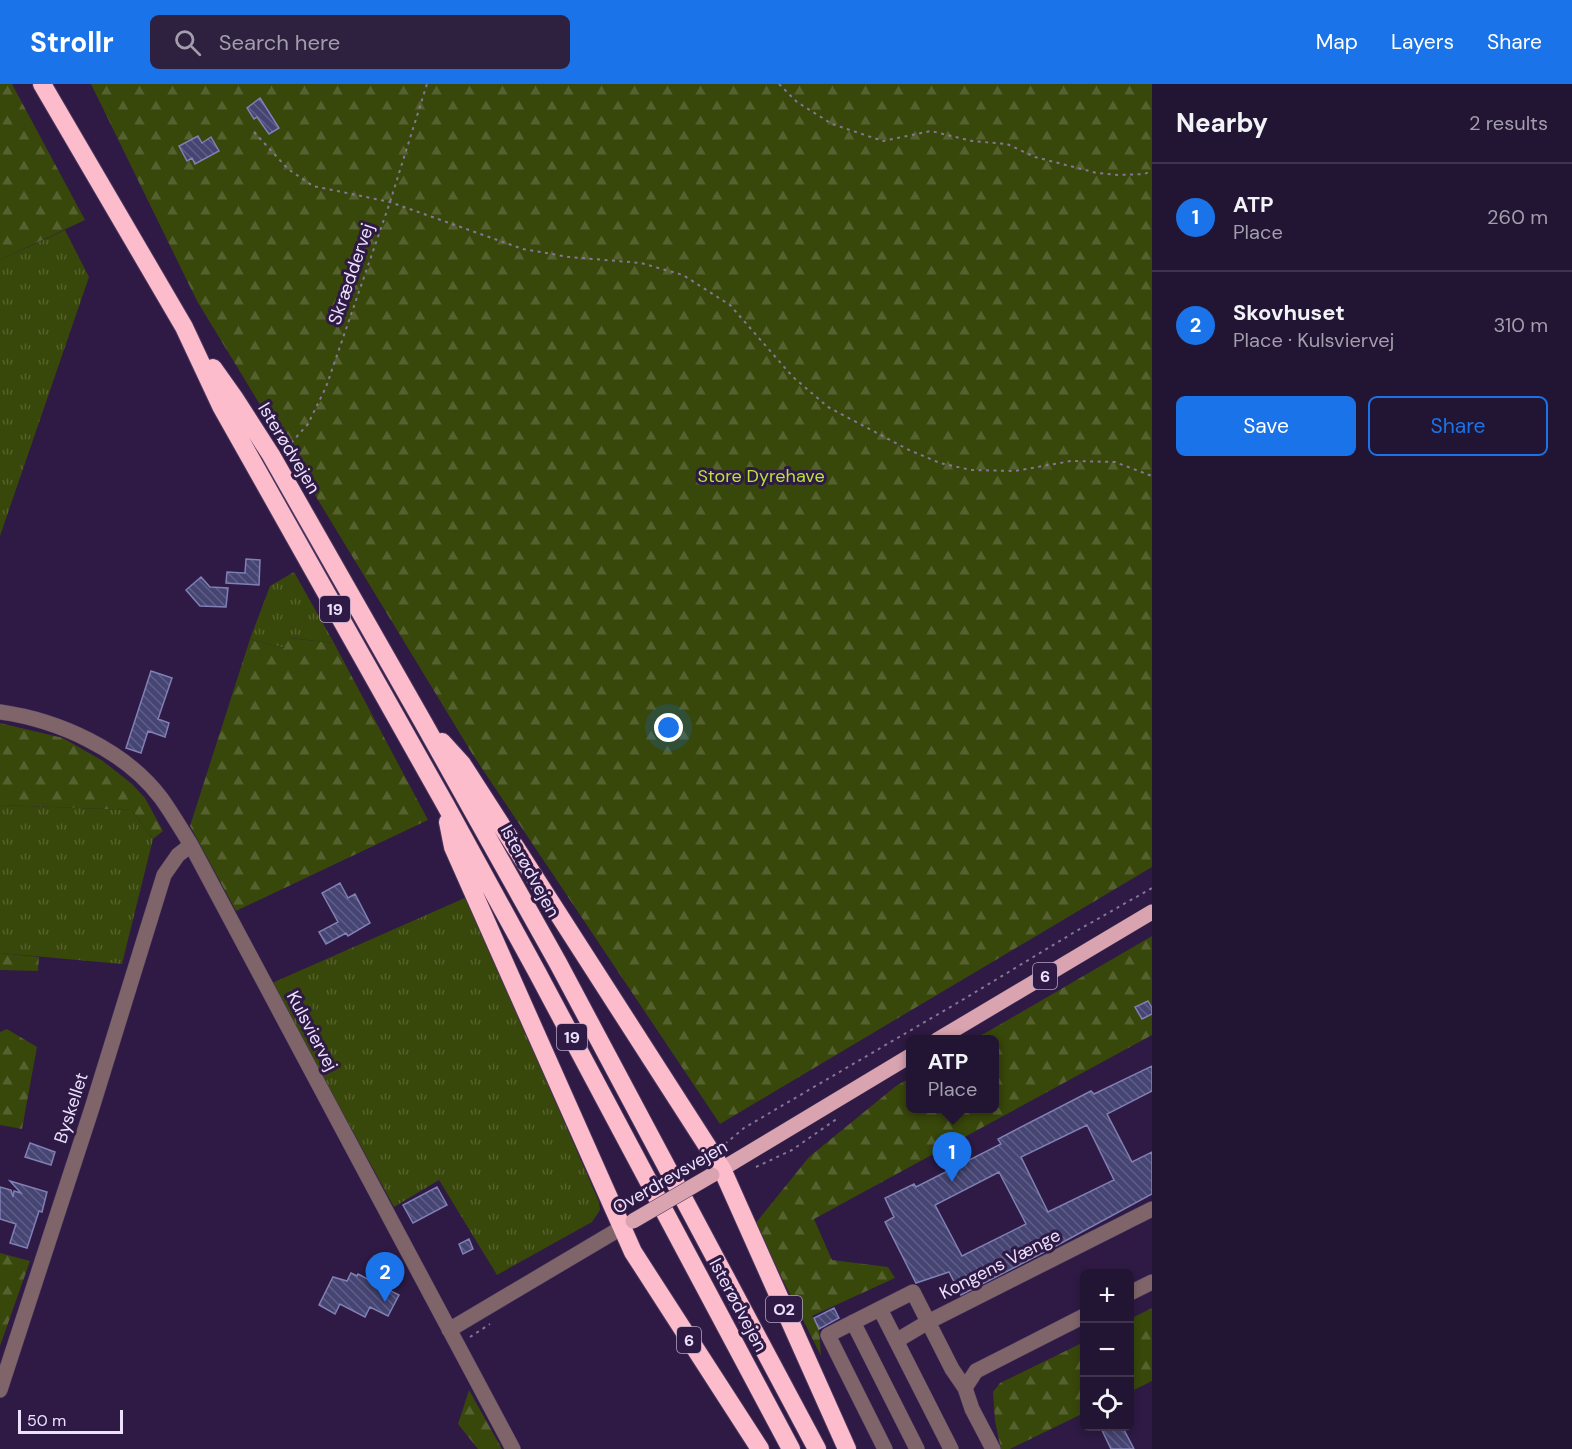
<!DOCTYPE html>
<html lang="en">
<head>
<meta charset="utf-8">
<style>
	:root { --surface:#221433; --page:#2e213f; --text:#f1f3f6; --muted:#a29eac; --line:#3f334e; --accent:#1a73e8 }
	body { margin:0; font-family:"DM Sans",sans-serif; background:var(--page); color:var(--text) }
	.controls { position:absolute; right:18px; bottom:18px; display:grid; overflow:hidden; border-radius:9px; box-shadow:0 3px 9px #0003 }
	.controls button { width:54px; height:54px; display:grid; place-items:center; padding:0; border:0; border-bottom:2px solid var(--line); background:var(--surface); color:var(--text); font:30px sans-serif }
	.scale { position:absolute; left:18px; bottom:15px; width:105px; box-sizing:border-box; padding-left:6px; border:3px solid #ece1fd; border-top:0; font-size:16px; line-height:21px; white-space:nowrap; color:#ece1fd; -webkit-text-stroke:4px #2e1a44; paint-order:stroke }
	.you { position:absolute; left:669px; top:644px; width:21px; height:21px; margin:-15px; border:4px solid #fff; border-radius:50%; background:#1a73e8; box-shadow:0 0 0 9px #1a73e833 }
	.badge { display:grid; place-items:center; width:39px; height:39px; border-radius:50%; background:var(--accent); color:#fff; font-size:20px; font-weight:700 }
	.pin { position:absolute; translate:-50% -50px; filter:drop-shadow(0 2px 3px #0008) }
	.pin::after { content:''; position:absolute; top:32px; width:21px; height:18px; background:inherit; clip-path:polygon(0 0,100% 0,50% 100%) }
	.popup { position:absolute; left:906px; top:951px; width:93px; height:78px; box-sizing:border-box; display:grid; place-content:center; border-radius:9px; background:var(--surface); filter:drop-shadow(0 2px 4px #0005); font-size:20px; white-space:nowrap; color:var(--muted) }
	.popup b { font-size:22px; color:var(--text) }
	.popup::after { content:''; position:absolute; left:50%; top:100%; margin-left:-12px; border:12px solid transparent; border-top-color:var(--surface) }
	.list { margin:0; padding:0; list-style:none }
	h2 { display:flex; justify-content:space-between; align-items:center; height:78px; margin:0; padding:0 24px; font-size:26px }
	h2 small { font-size:20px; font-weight:400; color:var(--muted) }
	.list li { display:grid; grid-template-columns:39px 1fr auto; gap:18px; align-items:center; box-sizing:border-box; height:108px; padding:0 24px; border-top:2px solid var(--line) }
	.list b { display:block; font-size:22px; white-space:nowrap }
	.list p { margin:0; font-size:20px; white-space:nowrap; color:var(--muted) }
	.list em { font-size:20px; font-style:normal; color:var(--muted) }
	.actions { display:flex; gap:12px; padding:18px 24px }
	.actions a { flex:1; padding:14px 0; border:2px solid var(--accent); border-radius:9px; text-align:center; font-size:21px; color:var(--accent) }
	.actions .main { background:var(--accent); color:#fff }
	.icon { flex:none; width:33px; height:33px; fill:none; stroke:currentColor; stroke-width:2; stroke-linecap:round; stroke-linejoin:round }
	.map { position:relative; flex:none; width:1152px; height:1365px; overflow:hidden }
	header { display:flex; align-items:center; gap:36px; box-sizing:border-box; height:84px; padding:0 30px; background:var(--accent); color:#fff }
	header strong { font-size:28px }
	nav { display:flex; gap:33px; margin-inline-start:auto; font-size:21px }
	.search { width:420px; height:54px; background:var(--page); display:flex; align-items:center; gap:15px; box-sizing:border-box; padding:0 21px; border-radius:9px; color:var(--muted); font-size:22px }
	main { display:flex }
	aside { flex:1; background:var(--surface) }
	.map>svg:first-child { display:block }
</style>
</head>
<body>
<header>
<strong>Strollr</strong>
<div class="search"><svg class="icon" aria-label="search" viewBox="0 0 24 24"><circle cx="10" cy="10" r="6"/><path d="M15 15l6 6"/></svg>Search here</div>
<nav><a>Map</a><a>Layers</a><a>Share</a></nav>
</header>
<main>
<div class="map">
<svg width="1152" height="1365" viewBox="0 0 1152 1365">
	<defs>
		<pattern id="grass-tufts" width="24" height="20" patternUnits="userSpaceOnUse" patternTransform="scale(1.5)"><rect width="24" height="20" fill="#38470a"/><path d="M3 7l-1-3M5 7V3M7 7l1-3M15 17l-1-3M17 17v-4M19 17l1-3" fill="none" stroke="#55612f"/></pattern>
		<pattern id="forest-firs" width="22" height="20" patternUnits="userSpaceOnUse" patternTransform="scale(1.5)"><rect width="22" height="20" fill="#38470a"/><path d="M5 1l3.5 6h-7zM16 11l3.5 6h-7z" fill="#55612f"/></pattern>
		<pattern id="building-back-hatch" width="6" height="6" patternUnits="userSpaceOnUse" patternTransform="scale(1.5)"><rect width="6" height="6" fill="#454472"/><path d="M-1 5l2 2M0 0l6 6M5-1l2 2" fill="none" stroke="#605f87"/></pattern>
	</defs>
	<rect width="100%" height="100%" fill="#2e1a44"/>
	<path fill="url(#grass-tufts)" d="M65,146L89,193L0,452V176Z
		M294,488L334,559L290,554L284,564L250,555L270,502Z
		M0,721L132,726L153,755L122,880L0,869Z
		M467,813L599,1118L600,1126L592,1138L497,1191L439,1096L394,1123L272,899Z"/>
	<path fill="url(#forest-firs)" d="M0,0H12L85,136L0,176Z
		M91,0H1152V783L720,1040L473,671L197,217Z
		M289,554L334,559L428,736L236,827L190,742L250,555L284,564Z
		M0,639L63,654L103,677L132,700L145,714L163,747L153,755L132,726L0,721Z
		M1152,852V951L814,1135L832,1176L888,1183L895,1194L812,1232L819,1244L821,1272L755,1140L809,1073L896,1002L910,994V1024H994V956L975,955Z
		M0,869L39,873L38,887L0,886Z
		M7,945L37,963L22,1045L0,1041V948Z
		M0,1169L30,1177L0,1262Z
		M1152,1224V1297L1130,1308V1235Z
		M1084,1258V1329L1010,1365H1001L995,1337L993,1308L1000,1299Z
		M469,1306L502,1365H478L458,1340Z"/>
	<path fill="url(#building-back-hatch)" stroke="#8080b4" stroke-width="1.5" fill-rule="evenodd" d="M260,14L279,44L269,50L257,33L254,35L247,24Z
		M198,52L202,59L211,53L219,67L195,80L192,74L187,77L179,62Z
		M246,475L260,476L259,501L226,499L227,488L245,489Z
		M201,493L210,503L228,504L226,523L200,522L186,506Z
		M151,587L172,594L158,635L169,639L165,653L148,647L141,669L126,664Z
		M340,799L348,814L355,810L370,839L348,852L346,849L326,860L319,848L338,838L322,809Z
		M1148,917L1152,924V930L1142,935L1135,923Z
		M1152,982V1007L1107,1030L1132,1078L1152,1068V1110L1054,1163L961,1211L949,1188L916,1199L885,1138L894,1133L885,1114L914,1100L916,1103L1001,1060L998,1055L1091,1007L1094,1010ZM1087,1041L1114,1096L1048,1128L1021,1073ZM999,1088L1026,1140L962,1172L935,1121Z
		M30,1059L55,1068L51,1081L25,1073Z
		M10,1097L47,1108L42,1128L39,1127L27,1164L10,1159L16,1140L0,1135V1103L11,1106L13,1113L14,1107L21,1109Z
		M437,1103L447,1121L413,1139L403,1121Z
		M469,1155L473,1165L463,1170L459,1160Z
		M351,1189L357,1192L358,1190L399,1211L388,1232L370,1223L365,1233L340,1220L335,1230L319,1221L333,1193L347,1197Z
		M834,1224L839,1234L819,1245L814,1234Z
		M1100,1342H1122L1134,1365H1111Z"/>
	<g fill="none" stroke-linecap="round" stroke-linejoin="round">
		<defs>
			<path id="minor" d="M0,628C58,636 125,666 161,714C172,729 181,745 191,761L513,1365
				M1130,1209L1152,1198
				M880,1225L951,1365
				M853,1238L917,1365
				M449,1246L621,1144
				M896,1257L928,1238L1152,1125
				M965,1304L976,1287L1084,1232
				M0,1306L92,1024L164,791L178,771L191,761
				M885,1365L828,1251L913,1208L952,1285L965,1304L972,1325L993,1365"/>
			<path id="major" d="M937,956L1152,828
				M712,1091L910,972"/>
			<path id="highway" d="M42,0L184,243L221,322L445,720L537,888L791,1365
				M213,284L235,315L271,371L423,638L558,879L817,1365
				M442,658L462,680L722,1085L847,1365
				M448,738L453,763L633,1168L760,1365"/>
		</defs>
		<use href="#minor" stroke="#49365e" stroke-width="16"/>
		<use href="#major" stroke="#49365e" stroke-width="16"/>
		<use href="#highway" stroke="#49365e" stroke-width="20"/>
		<path stroke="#857699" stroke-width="2" stroke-dasharray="3 4.5" stroke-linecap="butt" d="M779,0L797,18L832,40L883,57L931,47L972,57L1007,60L1035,73L1097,89L1119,91L1144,90L1152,87
			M254,48L288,85L313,102L390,118L523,165L569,173L641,179L683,191L730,221L793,293L828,323L909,366L940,379L971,386L1015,387L1071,377L1115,378L1152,392
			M285,363L292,358L308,340L326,303L390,118L427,0
			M725,1060L744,1044L964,915L1073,849L1152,804
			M756,1083L792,1066L838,1034
			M470,1253L490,1240"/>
		<use href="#minor" stroke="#7f656a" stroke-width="15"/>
		<use href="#major" stroke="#d9a3b0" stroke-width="15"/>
		<use href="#highway" stroke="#fdbccb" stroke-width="18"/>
		<defs>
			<path id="major-bridge" d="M633,1137L712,1091"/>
		</defs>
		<use href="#major-bridge" stroke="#49365e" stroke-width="16" stroke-linecap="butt"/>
		<use href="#major-bridge" stroke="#d9a3b0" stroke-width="15"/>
	</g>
	<g text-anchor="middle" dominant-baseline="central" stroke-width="6" stroke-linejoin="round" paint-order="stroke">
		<g fill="#2e1a44" stroke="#b3a5c6" stroke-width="1.5">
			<rect x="320" y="512" width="30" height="26" rx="4.5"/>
			<rect x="1033" y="879" width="24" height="26" rx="4.5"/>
			<rect x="557" y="940" width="30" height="26" rx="4.5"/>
			<rect x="766" y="1212" width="36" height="26" rx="4.5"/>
			<rect x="677" y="1243" width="24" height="26" rx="4.5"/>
		</g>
		<g font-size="16" font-weight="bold" fill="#ece1fd">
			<text x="335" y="525">19</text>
			<text x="1045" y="892">6</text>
			<text x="572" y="953">19</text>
			<text x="784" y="1225">O2</text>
			<text x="689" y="1256">6</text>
		</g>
		<g font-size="18" fill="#ece1fd" stroke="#2e1a44">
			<text transform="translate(351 190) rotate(-71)">Skræddervej</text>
			<text transform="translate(289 364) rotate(59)">Isterødvejen</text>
			<text transform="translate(530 787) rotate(61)">Isterødvejen</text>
			<text transform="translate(312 947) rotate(62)">Kulsviervej</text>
			<text transform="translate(71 1024) rotate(-72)">Byskellet</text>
			<text transform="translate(670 1093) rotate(-30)">Overdrevsvejen</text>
			<text transform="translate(1000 1180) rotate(-27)">Kongens Vænge</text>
			<text transform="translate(738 1221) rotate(62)">Isterødvejen</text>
		</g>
		<g font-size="18" fill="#b9e537" stroke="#2e1a44">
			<text x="761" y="392">Store Dyrehave</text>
		</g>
	</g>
</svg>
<div class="controls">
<button>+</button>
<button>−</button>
<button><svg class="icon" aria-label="locate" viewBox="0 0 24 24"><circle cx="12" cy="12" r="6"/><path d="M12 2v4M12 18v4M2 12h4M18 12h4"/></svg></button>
</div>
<div class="scale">50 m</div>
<div class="you"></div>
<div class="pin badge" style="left:952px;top:1098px">1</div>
<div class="popup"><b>ATP</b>Place</div>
<div class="pin badge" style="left:385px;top:1218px">2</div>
</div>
<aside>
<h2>Nearby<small>2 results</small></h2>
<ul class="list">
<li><span class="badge">1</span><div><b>ATP</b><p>Place</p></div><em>260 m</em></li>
<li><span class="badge">2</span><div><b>Skovhuset</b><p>Place · Kulsviervej</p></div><em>310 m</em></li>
</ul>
<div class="actions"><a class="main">Save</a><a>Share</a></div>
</aside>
</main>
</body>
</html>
